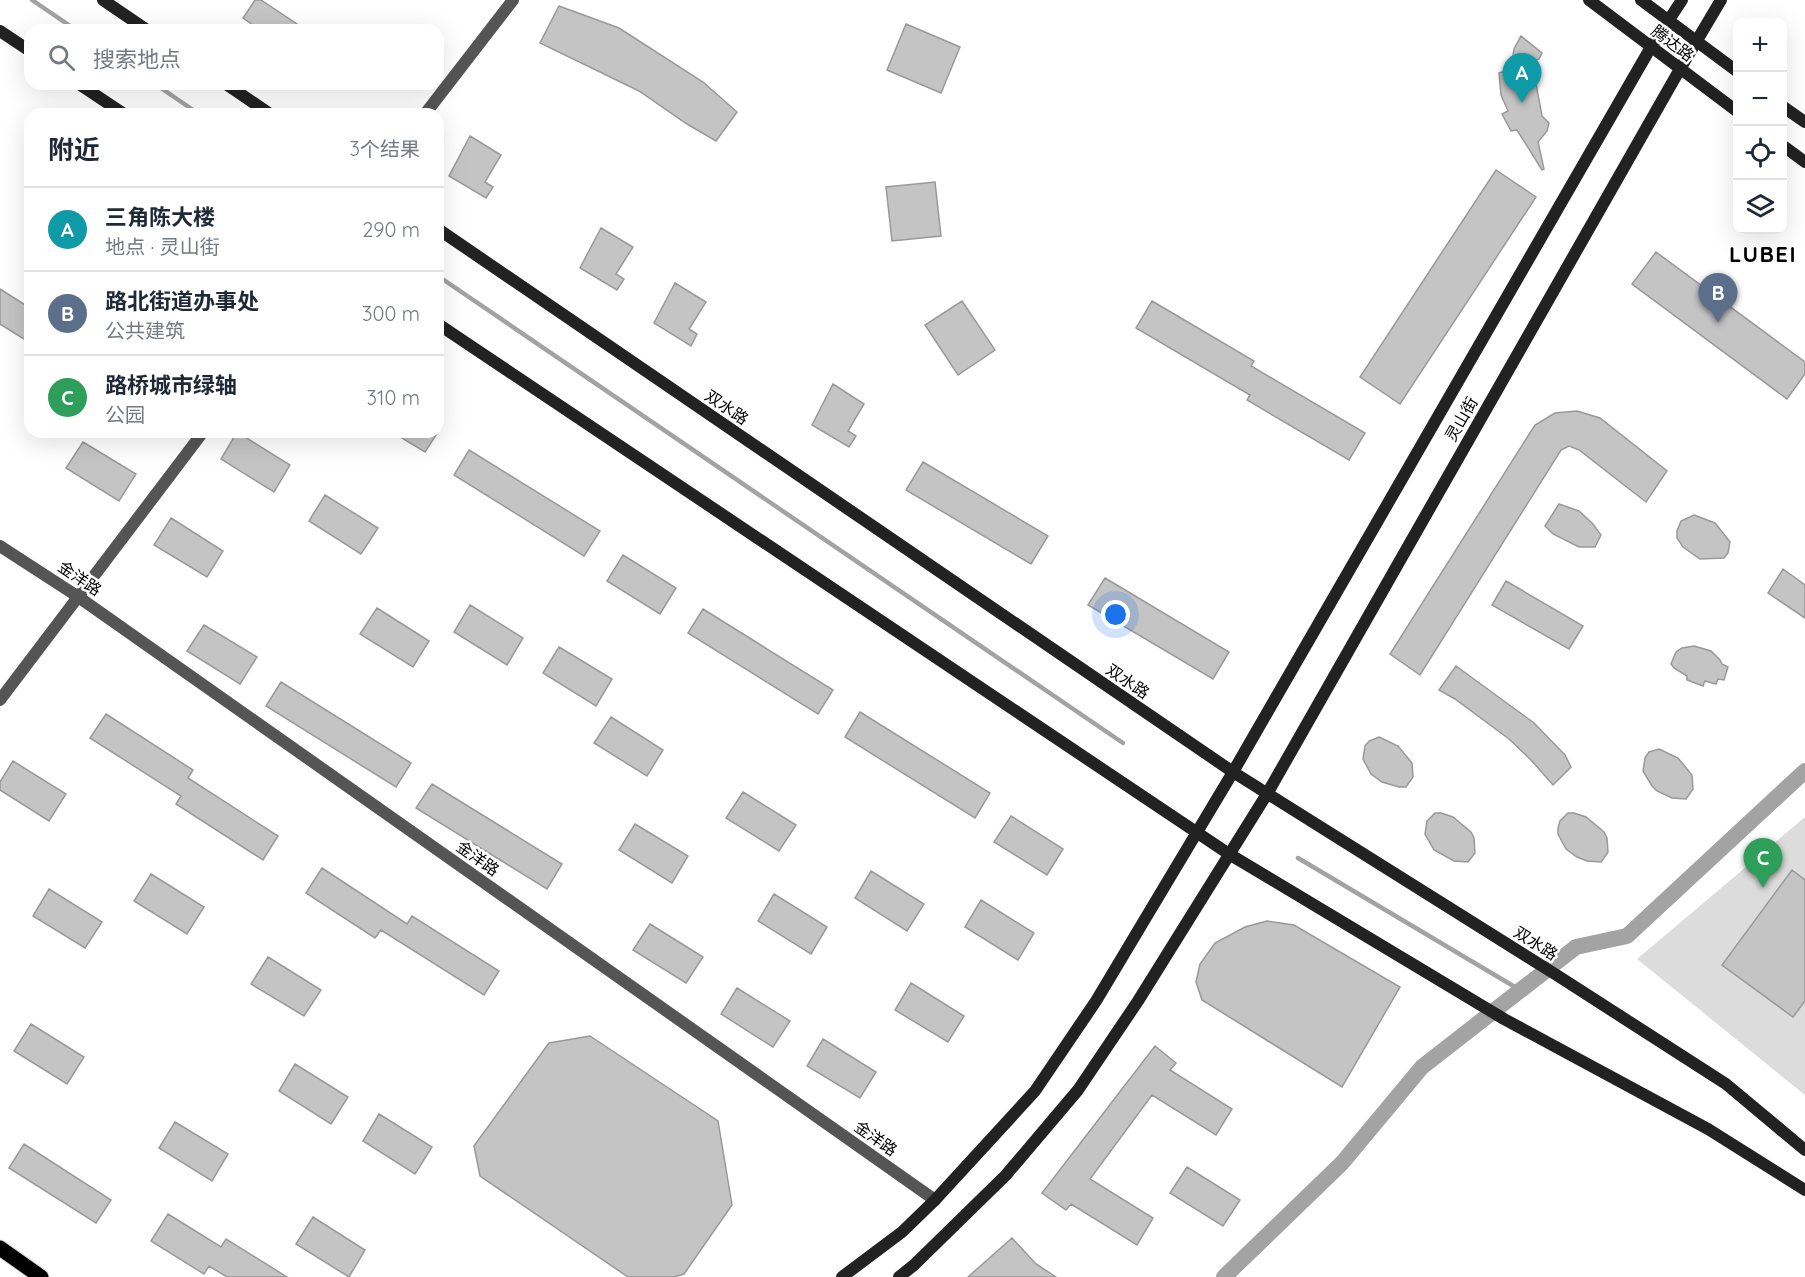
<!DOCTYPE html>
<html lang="zh">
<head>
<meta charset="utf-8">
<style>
	:root { --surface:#fff; --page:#f6f6f7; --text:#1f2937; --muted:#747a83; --line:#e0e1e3; --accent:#111827 }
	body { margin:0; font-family:Quicksand,"Noto Sans SC",sans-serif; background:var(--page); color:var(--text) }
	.controls { position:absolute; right:18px; top:18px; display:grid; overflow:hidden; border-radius:12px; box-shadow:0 6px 24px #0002 }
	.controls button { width:54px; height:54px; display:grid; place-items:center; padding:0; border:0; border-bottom:2px solid var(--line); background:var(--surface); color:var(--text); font:30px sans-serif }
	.you { position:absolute; left:1116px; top:615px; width:21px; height:21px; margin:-15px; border:4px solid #fff; border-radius:50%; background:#1a73e8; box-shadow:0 0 0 9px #1a73e833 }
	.badge { display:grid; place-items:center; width:39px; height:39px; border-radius:50%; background:var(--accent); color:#fff; font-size:20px; font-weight:700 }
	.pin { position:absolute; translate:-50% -50px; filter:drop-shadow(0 2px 3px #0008) }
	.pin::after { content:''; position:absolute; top:32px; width:21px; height:18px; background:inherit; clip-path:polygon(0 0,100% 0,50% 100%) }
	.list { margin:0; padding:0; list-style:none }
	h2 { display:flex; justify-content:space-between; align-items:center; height:78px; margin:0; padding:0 24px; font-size:26px }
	h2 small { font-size:20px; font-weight:400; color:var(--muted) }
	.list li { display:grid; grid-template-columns:39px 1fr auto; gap:18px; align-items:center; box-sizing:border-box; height:84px; padding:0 24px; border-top:2px solid var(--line) }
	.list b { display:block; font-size:22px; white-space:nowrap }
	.list p { margin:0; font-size:20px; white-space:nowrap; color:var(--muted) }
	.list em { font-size:20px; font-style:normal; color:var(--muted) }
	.icon { flex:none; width:33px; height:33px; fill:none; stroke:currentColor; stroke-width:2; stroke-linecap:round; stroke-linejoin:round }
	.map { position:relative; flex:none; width:1805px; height:1277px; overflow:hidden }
	.search { position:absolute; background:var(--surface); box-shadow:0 6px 24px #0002; left:24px; top:24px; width:420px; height:66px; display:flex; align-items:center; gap:15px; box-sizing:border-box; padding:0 21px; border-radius:18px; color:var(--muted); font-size:22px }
	.panel { position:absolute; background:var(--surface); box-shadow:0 6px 24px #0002; left:24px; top:108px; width:420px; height:330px; border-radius:18px }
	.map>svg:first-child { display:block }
</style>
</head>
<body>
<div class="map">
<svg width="1805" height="1277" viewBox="0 0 1805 1277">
	<rect width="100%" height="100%" fill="#fff"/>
	<path fill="#dcdcdc" d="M1805,817V1095L1637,959Z"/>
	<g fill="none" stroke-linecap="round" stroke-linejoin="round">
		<path stroke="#a3a3a3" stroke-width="4.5" d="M32,0L76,30
			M155,84L199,114
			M438,276L1123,743
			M1298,858L1520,990"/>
		<path stroke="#a3a3a3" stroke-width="16" d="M1224,1277L1342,1163L1422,1067L1576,947L1627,936L1805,771"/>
	</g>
	<path fill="#c4c4c4" stroke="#999" stroke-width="1.5" d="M255,0H261L306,30H260L243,18Z
		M559,6L619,28L703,82L737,112L716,141L687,124L639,91L540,43Z
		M906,24L960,47L941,93L887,70Z
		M1521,36L1542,53L1539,59L1532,62L1542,116L1549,123L1547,131L1538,142L1544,169L1542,170L1517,130L1511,131L1502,114L1508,111L1501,95L1499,73L1511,69L1514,49Z
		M470,136L501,155L485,182L493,187L486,198L449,176Z
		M1496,170L1536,197L1400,404L1360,377Z
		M935,182L941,236L892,241L886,187Z
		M601,228L633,247L616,274L624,279L617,290L580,268Z
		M1656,252L1805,362V374L1787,399L1632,284Z
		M675,283L706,302L689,329L697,334L691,346L654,323Z
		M0,289L30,308V343L0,324Z
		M962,301L995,350L958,375L925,325Z
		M1152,301L1254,361L1251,366L1365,433L1349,460L1247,400L1250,395L1136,328Z
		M833,384L864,404L848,431L856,436L849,447L812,425Z
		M1577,411L1600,418L1667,471L1646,502L1579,450L1569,446L1561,450L1420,675L1390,654L1535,425L1555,413Z
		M237,432L290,465L274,492L221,459Z
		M392,432H438L425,452Z
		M83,442L136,474L119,501L66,468Z
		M469,450L600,531L584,556L454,475Z
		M923,462L1048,536L1031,564L906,490Z
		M325,495L378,528L361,554L309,521Z
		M1559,504L1579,511L1593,524L1601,535L1595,547H1579L1553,534L1545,526Z
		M1694,515L1715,523L1730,542L1728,553L1724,558L1700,559L1683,547L1677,538V531L1681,521Z
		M171,518L223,551L207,577L154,545Z
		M623,555L676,588L660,614L607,581Z
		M1783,569L1805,585V618L1768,593Z
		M1105,578L1229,652L1213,679L1088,605Z
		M1506,581L1583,626L1569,649L1492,605Z
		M470,605L523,638L507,665L454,632Z
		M377,608L429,641L413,667L360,634Z
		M703,609L833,690L818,714L688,633Z
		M204,625L257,657L240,684L187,651Z
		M1694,646L1711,651L1720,660L1722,664L1728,667L1724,680L1718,679L1716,684L1705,681L1703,686L1687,680V676L1674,668L1671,664L1676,652L1682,648Z
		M559,647L612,679L596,706L543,673Z
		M1456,666L1534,723L1565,755L1571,767L1553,785L1531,760L1509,739L1455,699L1439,690Z
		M281,682L411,763L396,787L266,706Z
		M860,712L990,793L975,818L845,737Z
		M106,714L193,770L188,778L278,836L263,860L176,804L181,796L90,738Z
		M611,717L663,750L647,776L594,743Z
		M1379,737L1398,746L1412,763L1413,777L1406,787H1399L1382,782L1371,774L1363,759L1365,746L1369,741Z
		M1659,749L1678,758L1692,775L1693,789L1686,799L1672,798L1657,791L1652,786L1643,771L1645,758L1649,752Z
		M13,761L66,794L49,821L0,790V782Z
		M432,784L562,864L547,889L416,808Z
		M743,792L796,825L779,851L726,818Z
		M1435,813H1441L1453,817L1471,832L1474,838L1475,853L1468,862L1454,861L1434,850L1425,834L1427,821Z
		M1568,813H1574L1586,817L1604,832L1607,838L1608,852L1601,862L1587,861L1577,857L1566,849L1558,834V828L1560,821Z
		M1011,816L1063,849L1047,875L994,842Z
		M635,824L688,856L672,883L619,850Z
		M322,868L407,924L412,916L499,971L484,995L381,930L375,938L306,893Z
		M1792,870L1805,880V1001L1793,1017L1722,965Z
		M871,871L924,904L907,931L855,898Z
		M151,874L204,907L187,934L134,901Z
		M49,889L102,922L85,948L33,916Z
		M774,894L827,927L811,954L758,921Z
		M981,900L1034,933L1018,960L965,927Z
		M1267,921L1294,925L1400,987L1342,1087L1202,1000L1196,982L1200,964L1215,943L1245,927Z
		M650,924L703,957L686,983L633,950Z
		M268,957L321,990L304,1016L251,984Z
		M911,983L964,1016L948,1042L895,1010Z
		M737,988L790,1021L773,1047L721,1014Z
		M31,1024L84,1057L67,1084L14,1051Z
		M590,1036L718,1121L732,1205L684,1274L674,1277H628L480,1176L474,1146L549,1043Z
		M823,1039L876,1072L860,1098L807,1066Z
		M1155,1046L1176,1063L1170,1070L1232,1109L1216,1135L1152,1095L1090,1179L1153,1218L1137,1245L1071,1204L1066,1210L1042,1193Z
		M295,1064L348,1097L331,1124L279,1091Z
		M379,1114L432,1147L415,1174L363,1141Z
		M175,1122L228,1154L212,1181L159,1148Z
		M24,1144L111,1200L96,1223L9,1168Z
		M1187,1167L1240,1200L1223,1226L1170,1193Z
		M168,1214L221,1247L226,1239L287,1277H227L209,1266L204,1274L151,1241Z
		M313,1217L365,1250L349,1277L296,1244Z
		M1012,1238L1036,1264L1056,1277H968Z"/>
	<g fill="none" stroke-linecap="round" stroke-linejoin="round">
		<defs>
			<path id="primary" d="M0,1248L41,1277"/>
		</defs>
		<use href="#primary" stroke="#dbdbdb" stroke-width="17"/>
		<path stroke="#555" stroke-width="12" d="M425,114L513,0
			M0,700L203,432"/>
		<path stroke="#555" stroke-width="12" d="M0,546L77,596L935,1200"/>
		<path stroke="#222" stroke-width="12" d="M103,0L147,30
			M1589,0L1738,112
			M1641,0L1738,72
			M0,31L30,51
			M79,84L124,114
			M226,84L270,114
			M1782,106L1805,122
			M1782,145L1805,162
			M438,229L1233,772L1555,974L1726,1084L1805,1150
			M438,324L1229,854L1504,1019L1708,1129L1805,1190
			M842,1277L902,1232L935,1200L1035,1091L1096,1001L1233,772L1651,47L1682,0
			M899,1277L914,1265L1006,1175L1078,1090L1138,1001L1267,794L1680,69L1721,0"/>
		<use href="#primary" stroke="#000" stroke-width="15"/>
	</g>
	<g text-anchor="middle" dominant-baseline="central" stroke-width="5" stroke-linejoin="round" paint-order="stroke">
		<g font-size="16" fill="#000" stroke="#fff">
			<text transform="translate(1673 43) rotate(37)">腾达路</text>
			<text transform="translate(727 407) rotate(34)">双水路</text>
			<text transform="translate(1461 419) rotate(-60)">灵山街</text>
			<text transform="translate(80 578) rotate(34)">金洋路</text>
			<text transform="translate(1128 681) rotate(34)">双水路</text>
			<text transform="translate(478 858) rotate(35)">金洋路</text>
			<text transform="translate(1536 943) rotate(32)">双水路</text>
			<text transform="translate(876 1138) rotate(35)">金洋路</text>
		</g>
		<g font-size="22" font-weight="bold" letter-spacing="1.5" fill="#000" stroke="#fff">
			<text x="1763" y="254">LUBEI</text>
		</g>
	</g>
</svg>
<div class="controls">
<button>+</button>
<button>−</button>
<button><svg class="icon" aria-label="locate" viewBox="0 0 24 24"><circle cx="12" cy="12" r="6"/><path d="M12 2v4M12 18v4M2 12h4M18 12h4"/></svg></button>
<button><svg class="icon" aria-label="layers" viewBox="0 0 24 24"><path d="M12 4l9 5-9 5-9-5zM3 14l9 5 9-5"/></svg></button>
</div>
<div class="you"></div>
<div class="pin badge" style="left:1522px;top:103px;background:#0f9aa8">A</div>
<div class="pin badge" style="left:1718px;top:323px;background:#5c6f8a">B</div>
<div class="pin badge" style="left:1763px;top:888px;background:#2e9e5b">C</div>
<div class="search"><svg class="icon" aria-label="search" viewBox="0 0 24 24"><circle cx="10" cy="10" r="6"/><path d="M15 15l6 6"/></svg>搜索地点</div>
<section class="panel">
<h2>附近<small>3个结果</small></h2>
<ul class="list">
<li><span class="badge" style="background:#0f9aa8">A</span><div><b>三角陈大楼</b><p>地点 · 灵山街</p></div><em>290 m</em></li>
<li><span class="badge" style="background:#5c6f8a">B</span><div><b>路北街道办事处</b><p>公共建筑</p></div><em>300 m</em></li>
<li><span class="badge" style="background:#2e9e5b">C</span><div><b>路桥城市绿轴</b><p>公园</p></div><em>310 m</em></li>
</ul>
</section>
</div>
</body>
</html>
